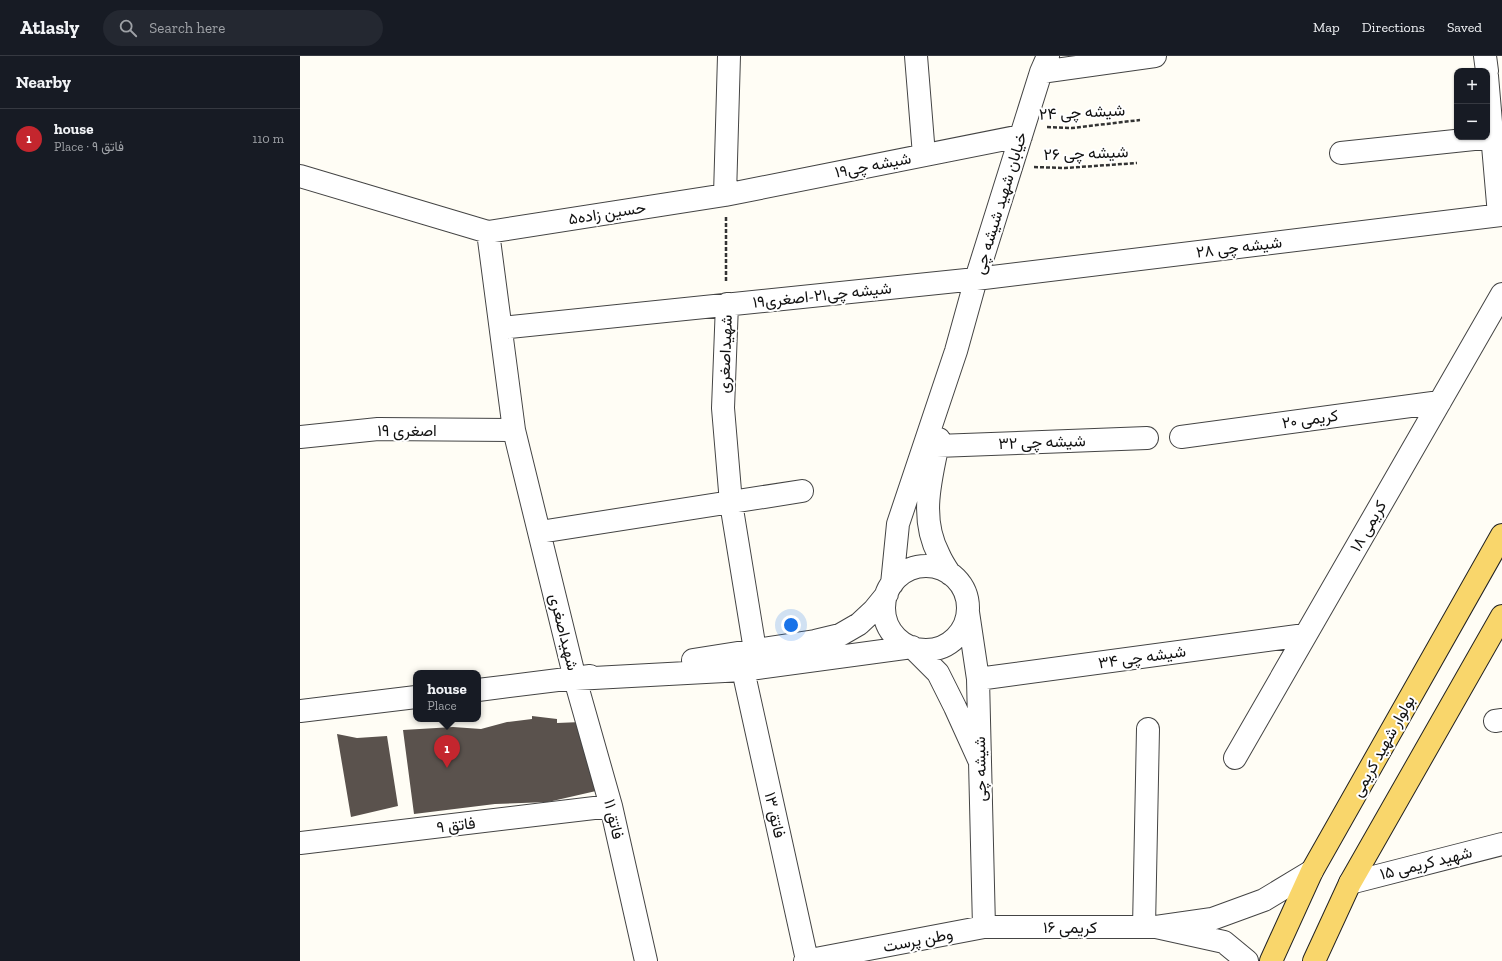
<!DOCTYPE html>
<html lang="en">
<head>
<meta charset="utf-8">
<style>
	:root { --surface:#171b24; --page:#242831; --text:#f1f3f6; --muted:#9ea1a6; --line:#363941; --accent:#c4262e }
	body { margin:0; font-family:"Zilla Slab",Vazirmatn,serif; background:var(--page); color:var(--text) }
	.controls { position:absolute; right:12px; top:12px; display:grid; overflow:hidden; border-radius:8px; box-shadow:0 1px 3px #0004 }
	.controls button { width:36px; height:36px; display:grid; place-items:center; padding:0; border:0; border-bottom:1px solid var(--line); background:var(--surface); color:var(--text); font:20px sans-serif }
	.you { position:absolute; left:491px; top:569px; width:14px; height:14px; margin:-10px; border:3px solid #fff; border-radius:50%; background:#1a73e8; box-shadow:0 0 0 6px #1a73e833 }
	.badge { display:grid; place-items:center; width:26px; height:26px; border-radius:50%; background:var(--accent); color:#fff; font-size:13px; font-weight:700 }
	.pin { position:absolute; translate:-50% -33px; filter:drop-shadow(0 1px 2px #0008) }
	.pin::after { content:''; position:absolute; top:21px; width:14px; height:12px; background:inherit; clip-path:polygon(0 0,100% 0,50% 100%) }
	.popup { position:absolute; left:113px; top:614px; width:68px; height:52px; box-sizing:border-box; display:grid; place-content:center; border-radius:8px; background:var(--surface); filter:drop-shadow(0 1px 3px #0005); font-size:13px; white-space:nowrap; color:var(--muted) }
	.popup b { font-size:15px; color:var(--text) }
	.popup::after { content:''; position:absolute; left:50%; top:100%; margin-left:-8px; border:8px solid transparent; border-top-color:var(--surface) }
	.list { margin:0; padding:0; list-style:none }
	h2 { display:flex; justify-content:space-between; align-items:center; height:52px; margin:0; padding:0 16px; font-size:17px }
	h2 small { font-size:13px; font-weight:400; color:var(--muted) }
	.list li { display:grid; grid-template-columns:26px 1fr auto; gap:12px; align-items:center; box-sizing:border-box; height:60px; padding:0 16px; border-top:1px solid var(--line) }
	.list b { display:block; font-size:15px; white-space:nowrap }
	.list p { margin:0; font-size:13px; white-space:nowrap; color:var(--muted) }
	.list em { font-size:13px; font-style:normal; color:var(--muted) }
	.icon { flex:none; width:22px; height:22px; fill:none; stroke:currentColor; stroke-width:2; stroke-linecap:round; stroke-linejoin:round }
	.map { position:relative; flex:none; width:1202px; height:905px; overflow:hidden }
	header { display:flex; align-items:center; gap:24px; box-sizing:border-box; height:56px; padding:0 20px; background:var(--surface); border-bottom:1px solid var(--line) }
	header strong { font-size:19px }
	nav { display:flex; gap:22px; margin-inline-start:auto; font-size:14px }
	.search { width:280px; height:36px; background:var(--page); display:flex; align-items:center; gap:10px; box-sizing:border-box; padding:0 14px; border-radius:22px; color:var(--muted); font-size:15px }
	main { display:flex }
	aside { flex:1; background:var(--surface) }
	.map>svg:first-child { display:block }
</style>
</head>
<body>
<header>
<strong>Atlasly</strong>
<div class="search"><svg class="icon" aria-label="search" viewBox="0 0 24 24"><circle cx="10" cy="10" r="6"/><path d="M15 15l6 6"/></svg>Search here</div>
<nav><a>Map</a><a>Directions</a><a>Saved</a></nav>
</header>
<main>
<aside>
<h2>Nearby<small></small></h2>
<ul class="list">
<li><span class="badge">1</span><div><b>house</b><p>Place · فاتق ۹</p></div><em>110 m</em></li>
</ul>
</aside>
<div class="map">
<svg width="1202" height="905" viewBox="0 0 1202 905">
	<rect width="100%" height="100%" fill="#fffdf5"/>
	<path fill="#5a524d" d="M232,660L257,663V667L281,666L296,735L248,746L195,748L114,758L103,674L153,671L181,673L207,666L232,663Z
		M37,678L57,682L87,680L98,750L51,761Z"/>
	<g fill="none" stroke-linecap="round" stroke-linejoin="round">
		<defs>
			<path id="minor" d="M616,0L624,99
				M1185,0L1187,15
				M741,16L855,0
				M1187,20L1199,159
				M1041,97L1193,81
				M0,120L188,176L425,139L721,80
				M425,139L429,0
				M188,176L214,374L275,623L311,750L346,905
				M427,248L423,352L431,447L455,594
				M201,272L676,223L1202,159
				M0,381L78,373L214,374
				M881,381L1140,346
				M639,383C631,422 619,462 639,499C642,506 646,512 650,518
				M637,390L847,382
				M240,476L502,435
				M584 552a42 42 0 1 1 84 0a42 42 0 1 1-84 0Z
				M592,528L598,468L656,295L676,223L741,16L748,0
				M668,556L678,623L684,871
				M393,604L515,585L540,579L559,568L574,554L587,538
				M443,614L507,904
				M275,623L443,614L612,591L638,617L655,651L680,706
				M678,623L1005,579
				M178,634L290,620
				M0,655L116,641
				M1195,665L1202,664
				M935,702L1202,238
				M0,787L311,750
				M1050,827L1202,788
				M844,871L848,673
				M505,905L684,871H856
				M947,905L924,886L856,871L912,863L964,844L1012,815"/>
			<path id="major" d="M971,905L1012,815L1202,479
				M1014,905L1050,827L1202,560"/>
		</defs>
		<use href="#minor" stroke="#444" stroke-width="24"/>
		<use href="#major" stroke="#222" stroke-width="24"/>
		<path stroke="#333" stroke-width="2.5" stroke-dasharray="4 2" stroke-linecap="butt" d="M747,71L772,72L840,64
			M734,111L765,112L837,107
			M426,161V226"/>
		<use href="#minor" stroke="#fff" stroke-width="22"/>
		<use href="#major" stroke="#f9d66b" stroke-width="22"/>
	</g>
	<g text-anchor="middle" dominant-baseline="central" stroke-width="4" stroke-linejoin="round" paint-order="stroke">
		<g font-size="16" fill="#111" stroke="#fff">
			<text transform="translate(782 56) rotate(-3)">شیشه چی ۲۴</text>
			<text transform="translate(786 97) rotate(-2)">شیشه چی ۲۶</text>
			<text transform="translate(573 109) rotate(-11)">شیشه چی۱۹</text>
			<text transform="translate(700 147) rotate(-73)">خیابان شهید شیشه چی</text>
			<text transform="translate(307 157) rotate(-9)">حسین زاده۵</text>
			<text transform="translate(939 191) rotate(-7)">شیشه چی ۲۸</text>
			<text transform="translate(522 239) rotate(-6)">شیشه چی۲۱-اصغری۱۹</text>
			<text transform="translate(425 298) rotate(-88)">شهیداصغری</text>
			<text transform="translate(1010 363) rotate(-8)">کریمی ۲۰</text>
			<text x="107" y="374">اصغری ۱۹</text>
			<text transform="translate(742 386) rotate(-2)">شیشه چی ۳۲</text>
			<text transform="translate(1068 470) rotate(-60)">کریمی ۱۸</text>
			<text transform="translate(264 576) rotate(76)">شهیداصغری</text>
			<text transform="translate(842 601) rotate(-8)">شیشه چی ۳۴</text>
			<text transform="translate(1083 690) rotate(-61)">بولوار شهید کریمی</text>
			<text transform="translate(680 713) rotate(-91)">شیشه چی</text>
			<text transform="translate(475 759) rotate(77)">فاتق ۱۳</text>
			<text transform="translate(314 763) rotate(77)">فاتق ۱۱</text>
			<text transform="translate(156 769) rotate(-7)">فاتق ۹</text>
			<text transform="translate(1126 807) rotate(-14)">شهید کریمی ۱۵</text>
			<text x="770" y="871">کریمی ۱۶</text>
			<text transform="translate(618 884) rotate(-11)">وطن پرست</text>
		</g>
	</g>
</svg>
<div class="controls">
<button>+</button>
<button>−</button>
</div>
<div class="you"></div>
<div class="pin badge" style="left:147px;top:712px">1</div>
<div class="popup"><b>house</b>Place</div>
</div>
</main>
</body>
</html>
